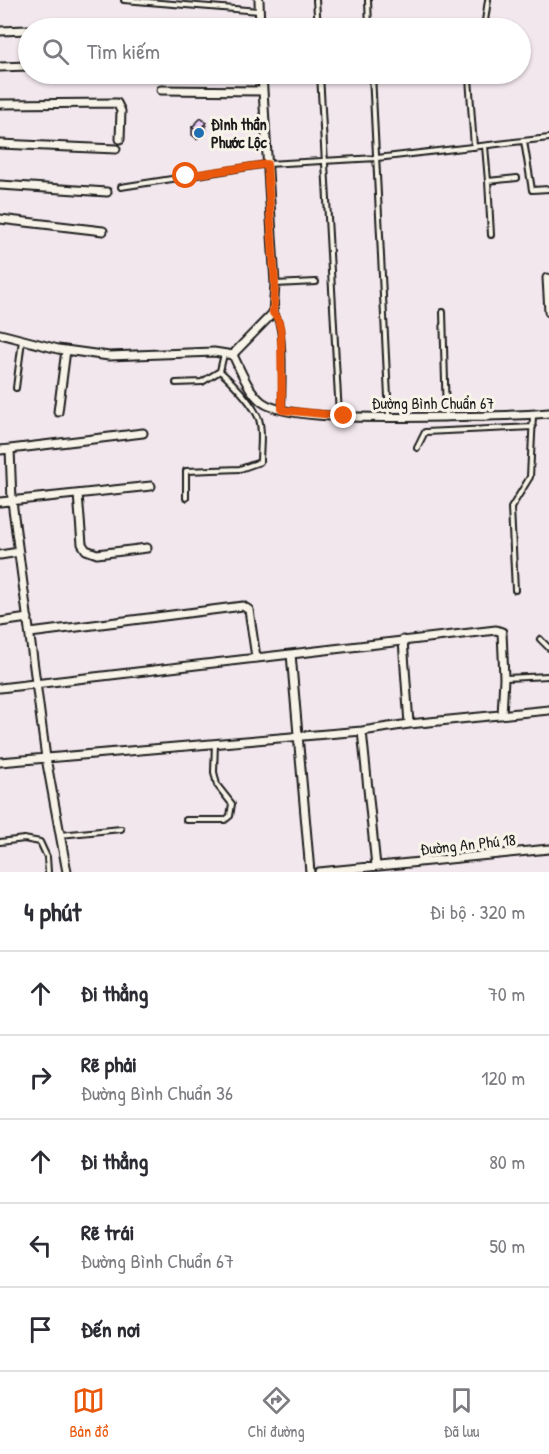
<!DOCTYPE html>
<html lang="vi">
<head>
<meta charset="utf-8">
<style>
	:root { --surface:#fff; --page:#f2f2f3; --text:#2b2b33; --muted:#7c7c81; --line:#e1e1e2; --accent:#ea580c }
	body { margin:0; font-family:"Patrick Hand",sans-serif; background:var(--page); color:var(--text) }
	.stop { position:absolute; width:18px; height:18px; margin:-14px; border:4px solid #ea580c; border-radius:50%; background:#fff }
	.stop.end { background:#ea580c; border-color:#fff; box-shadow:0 2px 6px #0008 }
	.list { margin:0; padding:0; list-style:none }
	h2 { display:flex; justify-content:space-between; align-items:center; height:78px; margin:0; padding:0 24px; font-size:26px }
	h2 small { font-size:20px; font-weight:400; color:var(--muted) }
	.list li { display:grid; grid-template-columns:39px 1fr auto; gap:18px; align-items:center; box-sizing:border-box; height:84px; padding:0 24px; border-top:2px solid var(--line) }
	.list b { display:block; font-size:22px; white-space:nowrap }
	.list p { margin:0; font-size:20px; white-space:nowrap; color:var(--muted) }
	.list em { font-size:20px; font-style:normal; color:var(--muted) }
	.icon { flex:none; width:33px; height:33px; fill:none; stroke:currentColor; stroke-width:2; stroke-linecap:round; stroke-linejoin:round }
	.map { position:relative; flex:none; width:549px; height:872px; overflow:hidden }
	.search { position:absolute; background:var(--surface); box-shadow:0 2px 4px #0004; left:18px; right:18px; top:18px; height:66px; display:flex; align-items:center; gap:15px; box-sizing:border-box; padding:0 21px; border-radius:33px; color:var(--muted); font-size:22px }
	.sheet { height:498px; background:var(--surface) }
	nav { display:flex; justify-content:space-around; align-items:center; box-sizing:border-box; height:84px; border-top:2px solid var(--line); background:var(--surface); font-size:16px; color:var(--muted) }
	nav a { display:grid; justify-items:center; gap:3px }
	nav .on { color:var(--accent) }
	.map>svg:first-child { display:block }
</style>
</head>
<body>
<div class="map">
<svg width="549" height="872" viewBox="0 0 549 872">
	<rect width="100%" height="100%" fill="#f2e7ed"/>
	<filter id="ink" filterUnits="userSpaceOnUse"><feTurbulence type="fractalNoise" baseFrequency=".0167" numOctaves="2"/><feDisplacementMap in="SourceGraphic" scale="12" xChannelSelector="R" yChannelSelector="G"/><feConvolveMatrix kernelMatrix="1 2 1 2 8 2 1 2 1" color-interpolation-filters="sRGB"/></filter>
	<g filter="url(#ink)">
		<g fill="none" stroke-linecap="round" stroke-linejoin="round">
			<defs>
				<path id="service" d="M124,0L259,11
					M316,0L318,28
					M368,0L369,28
					M484,28L488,0
					M320,74L339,415
					M372,74L389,417
					M469,78L474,147
					M524,141L532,190L549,189
					M485,146L488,181L517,178
					M488,181L491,235
					M121,187L267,164L377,158L549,138
					M275,284L316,282
					M443,312L446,416
					M274,313C286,328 282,388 282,409
					M176,383L202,382L220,371
					M16,388L22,340
					M417,448L425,432L533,427
					M186,498V471L240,469L260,462C260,448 263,432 259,419C252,402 233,383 220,371L224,354
					M515,590L511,508L530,477L533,415
					M540,639L549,648
					M505,678L549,676
					M186,820H225L230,816L232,804L217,785L214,772L215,743
					M60,835L121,829
					M0,842L24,839L40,842L47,857L48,872"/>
				<path id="minor" d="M259,0L260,28
					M0,31L28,30
					M0,67L28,66
					M262,74L275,284L273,313L236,351L233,355C240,370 249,392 262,402C289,422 407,417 444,417C479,416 514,416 549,413
					M161,90L263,91
					M0,104L117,103L121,111L120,139
					M0,144L116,149
					M0,185L107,192
					M0,219L103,231
					M547,278L549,312
					M0,334L58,349L109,356L214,352L233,355
					M58,412L66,350
					M10,449L143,433
					M0,450L10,449L12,501L46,758L67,872
					M78,494L82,544L86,550L97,554L147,548
					M0,502L151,486
					M0,555L19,552
					M0,622L28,618
					M30,633L243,606L249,610L256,657
					M403,640L409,724
					M291,654L310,872
					M0,688L496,630L502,632L504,678L502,715
					M362,731L376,866
					M0,762L362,731L409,724L549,710
					M319,872L549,849"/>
			</defs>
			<use href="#service" stroke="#1c1c1c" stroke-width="8"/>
			<use href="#minor" stroke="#1c1c1c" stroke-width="11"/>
			<use href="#service" stroke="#f7f3e8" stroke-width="4"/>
			<use href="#minor" stroke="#f7f3e8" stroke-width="7"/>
		</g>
		<path fill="#c8aed5" stroke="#1c1c1c" stroke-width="1.5" d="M192,127L206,131L197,139L192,135Z"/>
		<path fill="#a28dae" stroke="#1c1c1c" stroke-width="1.5" d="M206,123V131L197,139V131Z"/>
		<path fill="#e8caf8" stroke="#1c1c1c" stroke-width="1.5" d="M201,118L206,123L197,131L192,127Z"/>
	</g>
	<g fill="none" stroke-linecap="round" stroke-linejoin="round" filter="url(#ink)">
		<path stroke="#ea580c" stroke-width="8" d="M186,176L267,164L275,284L273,313L278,319L281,331L282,410L344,416"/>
	</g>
	<circle fill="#1f6fb2" stroke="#f7f3e8" stroke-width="2" cx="199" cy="133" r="6"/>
	<g text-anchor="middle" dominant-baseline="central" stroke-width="6" stroke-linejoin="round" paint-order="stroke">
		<g font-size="16" font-weight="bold" fill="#1c1c1c" stroke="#f7f3e8" text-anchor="start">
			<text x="211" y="124">Đình thần<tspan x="211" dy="18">Phước Lộc</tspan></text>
		</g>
		<g font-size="16" fill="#1c1c1c" stroke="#f7f3e8">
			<text x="433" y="403">Đường Bình Chuẩn 67</text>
			<text transform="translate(468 844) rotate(-6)">Đường An Phú 18</text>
		</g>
	</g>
</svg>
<div class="stop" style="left:186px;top:176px"></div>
<div class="stop end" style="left:344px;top:416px"></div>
<div class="search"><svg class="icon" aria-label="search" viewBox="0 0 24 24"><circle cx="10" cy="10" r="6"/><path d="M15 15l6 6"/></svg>Tìm kiếm</div>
</div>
<section class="sheet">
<h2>4 phút<small>Đi bộ · 320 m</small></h2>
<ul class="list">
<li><svg class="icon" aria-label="ahead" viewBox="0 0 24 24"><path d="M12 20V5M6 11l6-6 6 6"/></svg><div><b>Đi thẳng</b></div><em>70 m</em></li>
<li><svg class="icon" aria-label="right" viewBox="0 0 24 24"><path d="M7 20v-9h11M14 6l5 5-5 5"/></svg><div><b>Rẽ phải</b><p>Đường Bình Chuẩn 36</p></div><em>120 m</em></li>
<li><svg class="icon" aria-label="ahead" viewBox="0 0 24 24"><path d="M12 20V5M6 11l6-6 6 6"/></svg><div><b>Đi thẳng</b></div><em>80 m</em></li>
<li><svg class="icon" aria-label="left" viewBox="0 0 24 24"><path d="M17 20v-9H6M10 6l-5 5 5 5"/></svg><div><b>Rẽ trái</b><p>Đường Bình Chuẩn 67</p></div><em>50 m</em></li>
<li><svg class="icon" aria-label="arrive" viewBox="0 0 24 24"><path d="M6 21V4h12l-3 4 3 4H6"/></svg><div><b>Đến nơi</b></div></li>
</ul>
</section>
<nav>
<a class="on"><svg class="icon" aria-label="map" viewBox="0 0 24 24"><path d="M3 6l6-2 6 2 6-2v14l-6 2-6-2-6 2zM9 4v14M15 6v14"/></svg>Bản đồ</a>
<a><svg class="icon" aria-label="directions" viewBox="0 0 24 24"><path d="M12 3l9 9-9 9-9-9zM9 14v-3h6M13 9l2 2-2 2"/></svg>Chỉ đường</a>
<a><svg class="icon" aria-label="saved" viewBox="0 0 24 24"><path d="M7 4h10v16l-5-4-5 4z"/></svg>Đã lưu</a>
</nav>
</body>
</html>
